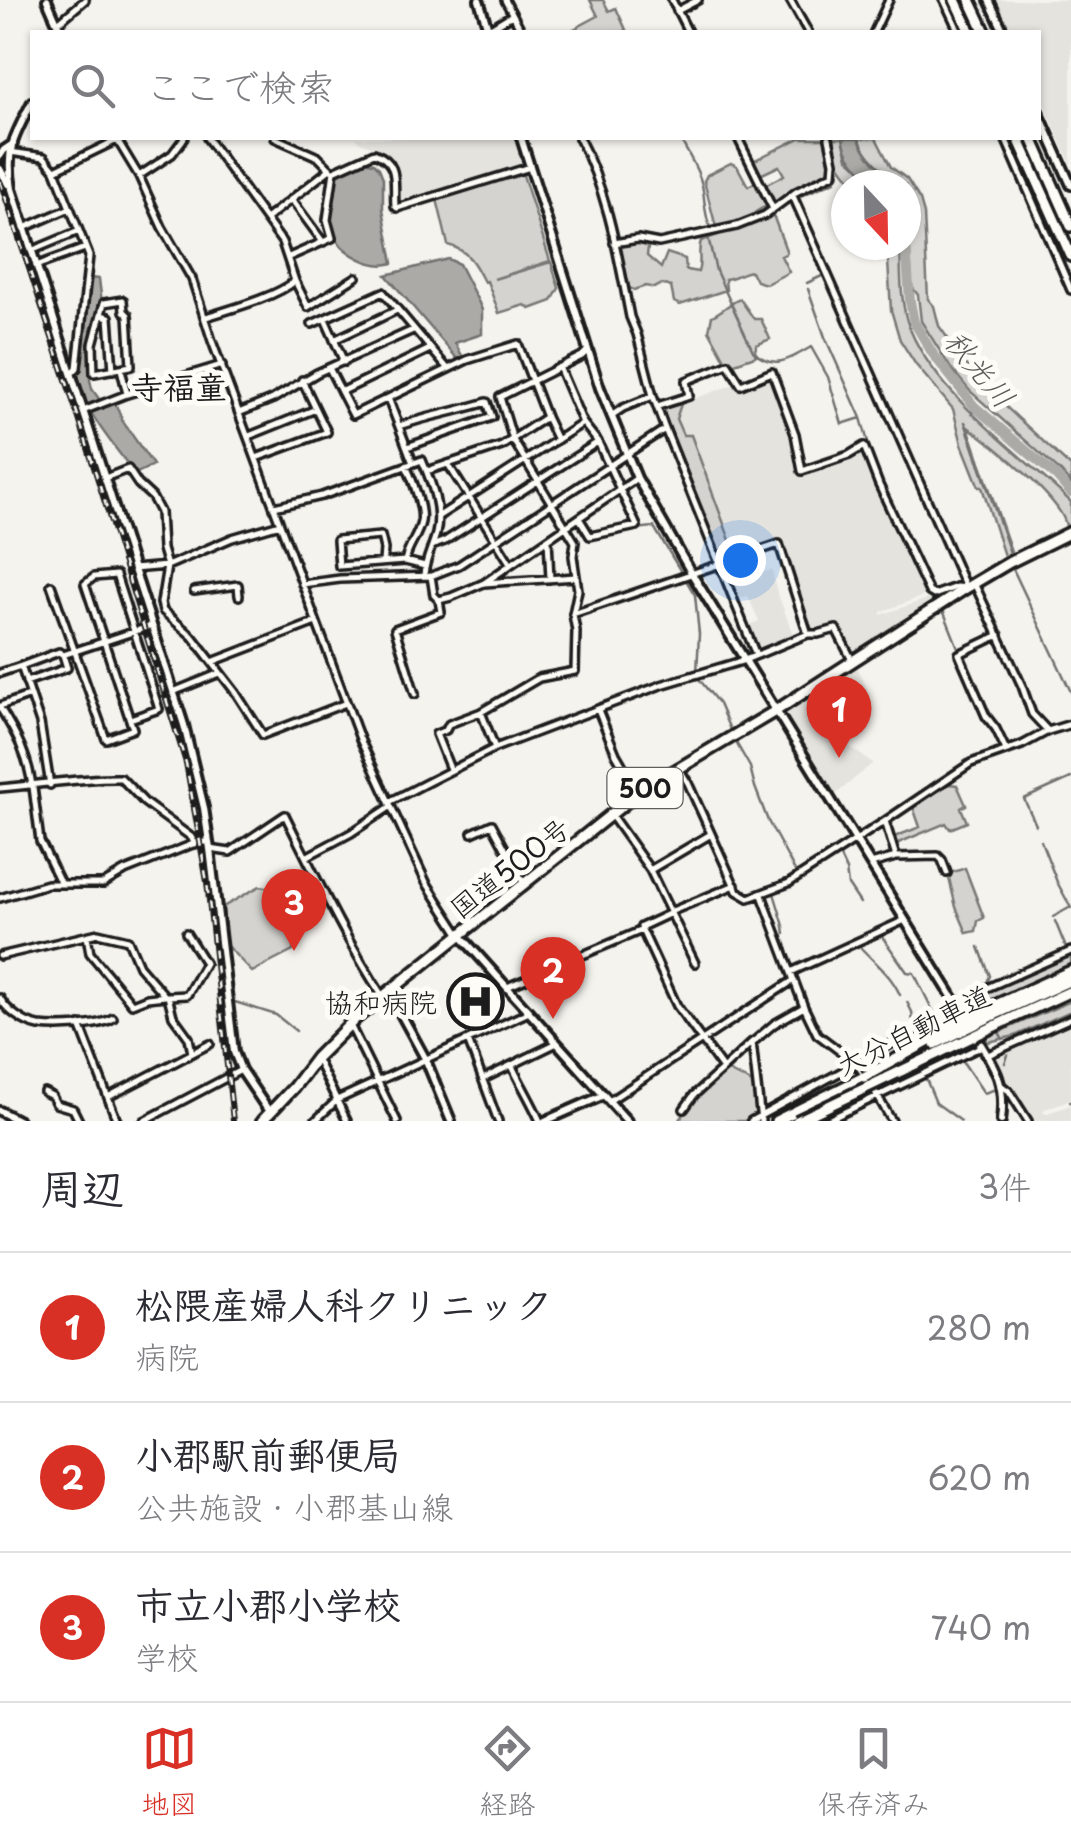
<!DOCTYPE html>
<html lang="ja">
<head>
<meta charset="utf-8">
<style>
	:root { --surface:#fff; --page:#f2f2f3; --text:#2b2b33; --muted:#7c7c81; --line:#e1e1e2; --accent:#d93025 }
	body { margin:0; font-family:"Playpen Sans","Klee One",sans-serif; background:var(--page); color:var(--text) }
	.compass { position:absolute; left:831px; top:170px; width:90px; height:90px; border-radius:50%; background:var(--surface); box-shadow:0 2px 8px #0004; rotate:158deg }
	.you { position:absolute; left:740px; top:560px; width:35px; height:35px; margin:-25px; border:8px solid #fff; border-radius:50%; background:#1a73e8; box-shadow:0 0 0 15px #1a73e833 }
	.badge { display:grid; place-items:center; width:65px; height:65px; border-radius:50%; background:var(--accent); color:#fff; font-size:32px; font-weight:700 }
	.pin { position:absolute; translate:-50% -82px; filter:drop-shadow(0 2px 5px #0008) }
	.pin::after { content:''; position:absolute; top:52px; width:35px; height:30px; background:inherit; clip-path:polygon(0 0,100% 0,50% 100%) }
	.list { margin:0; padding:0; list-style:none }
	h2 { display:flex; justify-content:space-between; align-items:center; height:130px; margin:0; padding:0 40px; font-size:42px }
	h2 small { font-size:32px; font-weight:400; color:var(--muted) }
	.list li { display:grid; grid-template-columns:65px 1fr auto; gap:30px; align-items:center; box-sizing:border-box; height:150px; padding:0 40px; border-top:2px solid var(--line) }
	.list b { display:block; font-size:38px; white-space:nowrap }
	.list p { margin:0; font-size:32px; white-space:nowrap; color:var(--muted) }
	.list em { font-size:32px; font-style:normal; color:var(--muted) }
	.icon { flex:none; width:55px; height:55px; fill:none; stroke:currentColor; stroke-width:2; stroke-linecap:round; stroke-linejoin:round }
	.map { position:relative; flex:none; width:1071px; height:1121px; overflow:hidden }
	.search { position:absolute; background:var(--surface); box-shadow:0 2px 8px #0004; left:30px; right:30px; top:30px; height:110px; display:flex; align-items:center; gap:25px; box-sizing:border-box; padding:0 35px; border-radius:0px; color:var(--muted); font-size:38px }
	.sheet { height:580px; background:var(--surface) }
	nav { display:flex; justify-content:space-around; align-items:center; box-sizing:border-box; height:140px; border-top:2px solid var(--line); background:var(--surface); font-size:28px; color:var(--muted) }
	nav a { display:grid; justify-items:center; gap:5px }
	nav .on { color:var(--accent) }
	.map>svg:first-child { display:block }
</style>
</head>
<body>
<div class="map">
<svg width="1071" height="1121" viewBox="0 0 1071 1121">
	<rect width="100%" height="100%" fill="#f4f3ee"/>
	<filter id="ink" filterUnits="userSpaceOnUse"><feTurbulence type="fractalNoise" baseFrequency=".01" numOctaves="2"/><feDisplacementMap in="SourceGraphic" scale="20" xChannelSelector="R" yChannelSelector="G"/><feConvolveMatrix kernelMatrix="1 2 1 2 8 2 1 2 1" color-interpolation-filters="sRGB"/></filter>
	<g filter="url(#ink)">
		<path fill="#e4e3de" d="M997,0H1071V164L1039,93L1038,32H1011Z
			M356,138H514L523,166L402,204L397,197V175L391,158L379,149L360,142Z
			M769,375L773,378L800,455L799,471L803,473L852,457L863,450L866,452L877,489L928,594L881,612V615L944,593L947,595L855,653H852L837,625L811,631L780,541L760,548L758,544L735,551L691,435H683L676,419L681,404L737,383L740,388Z
			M754,567L757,573L772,570L776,589L794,637L758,651L747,626L759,621L748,596L736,600L725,572Z
			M856,665L870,695L848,706L851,715L830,733L873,763L834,796L786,716L787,712Z
			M1071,1024V1099L1043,1110L1045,1114L1071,1105V1121H1031L1008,1084L1004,1082L995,1060L997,1056L1010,1050Z"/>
		<path fill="#d4d3cf" stroke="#787876" stroke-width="2.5" d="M590,0H603L609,11L616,8L627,32H573L572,30L598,16Z
			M800,138H825L830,167L826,176L772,203L763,186L784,175L779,166L758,176L751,162Z
			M833,138H843L848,158L882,185H856C840,168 835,161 833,138Z
			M859,138H876L891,167L907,179L920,200L924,214L928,299L934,306L939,326L978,381L1071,467V484L1061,472L970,391L950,367L921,321L918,295L912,287L906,185H897C883,169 866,158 859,138Z
			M731,163L737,166L748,186L756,182L767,206C757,211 750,213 750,225L773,215L787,253L781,256L789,272L766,284L756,281L751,271C741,272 736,278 725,279L726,290L680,305L674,302L671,287L662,284L654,288L646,286L634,290L628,287L620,247C630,243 639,241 648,247L647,256L661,268L667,253L685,259L686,270L698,272C702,261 697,252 701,241L718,235L704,181L707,175Z
			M520,173L523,175L550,261L494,279L551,262L559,288L552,301L530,309L525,305L499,313L487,281L484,282C475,264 468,250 448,245L437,199Z
			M887,245H900C901,270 900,297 907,321C930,391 1019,452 1071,502V524L1066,527C1065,502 990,442 968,427L1012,554L1004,556L982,487H979L962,444L953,409L916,365L900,340L891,310Z
			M740,299L754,319H761L770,339L756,345L755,356L732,364L726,361L709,330L712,316C723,311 729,303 740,299Z
			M681,404L676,419L683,435H691L734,551L759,544L760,548L722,560L664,413L667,407Z
			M949,784L957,785L966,805L961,808L967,822L950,829L946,823L896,844L894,837L920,827L913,807Z
			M965,868L984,918L978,921L976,931L967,933L956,907L948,874Z
			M260,886L277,889L297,925L293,951L252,972L226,945L223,907Z
			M1071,954V964L1066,966L969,1012L966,1006L989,990Z
			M1071,1001V1011L1015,1036L988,1042L985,1038Z
			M726,1070L754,1084L757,1113L744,1121H679L699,1094Z"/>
		<path fill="#abaaa6" stroke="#72716f" stroke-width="2.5" d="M843,138H859C866,158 883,169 897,185C871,185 847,163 843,138Z
			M362,161L374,163L379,168L383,178V209L393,263C373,270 341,253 333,233C327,220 334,207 335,193C335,188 333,182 335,177C338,169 355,165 362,161Z
			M448,259L459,264L479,303L482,310V334L455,343L464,359L459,361L386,275Z
			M88,278L99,279L102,303L91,331L90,380L92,389L104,406L115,403L123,422L153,465L135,474C117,449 82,410 79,380C76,349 85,310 88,278Z"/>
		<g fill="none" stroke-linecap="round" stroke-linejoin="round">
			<path stroke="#72716f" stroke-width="2.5" d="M668,0L685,32
				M680,138C687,153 698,168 702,185C705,199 704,213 710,227
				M708,237L716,271L753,351C773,371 791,359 811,347L828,377L842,424L861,418
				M831,272L798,197L835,181L839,174L838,164
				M807,283L824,275
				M808,289L825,337L861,418L868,442
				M972,414L974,406
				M965,422L1010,553
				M869,446L880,480
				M635,529L654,527L695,595L699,634L697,673L699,679L719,704L731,732
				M1013,569L1071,692
				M943,610L959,650
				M1049,727L1071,720
				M734,739L750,767L755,787L768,821L796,873
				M1008,747L1043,730
				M1036,825L1024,799L1071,778
				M1041,841L1057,882L1071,908
				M839,855L846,870L848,885L860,903
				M1053,917L1069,908
				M1055,921L1066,948
				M785,934L784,926L774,893L801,880
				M881,935L907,972L914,973L935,1015
				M856,940L877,930
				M785,942L790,957
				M859,946C874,962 891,974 900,995
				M979,947L990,976L987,982
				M796,976L802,992
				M984,994L981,1001L985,1008
				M804,999L809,1012
				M235,1002L276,1015L296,1031
				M907,1002L912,1012L913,1027L928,1019
				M991,1019L1003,1039
				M939,1022L945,1028
				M961,1059L984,1093L996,1089
				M1005,1063L1008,1055
				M926,1079L936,1103L961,1121
				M1070,1102H1071
				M886,1116L889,1121
				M1007,1121V1096"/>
			<path stroke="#abaaa6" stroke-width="10" d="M906,245L910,301L914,322L933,354L974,406L1057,477L1071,493"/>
			<defs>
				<path id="street" d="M505,0L522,32
					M672,0L688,32
					M790,0L808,32
					M944,0L959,32
					M677,11L698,0
					M58,23L85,0
					M489,29L512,15
					M874,32L889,0
					M116,138L139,176L162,227L192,279L212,341L360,739L426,882L460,935
					M275,138L318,157L331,170
					M579,138C608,192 618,256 630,317L637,334L653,396L665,429L756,655
					M738,138L773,209
					M1005,138L1071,290
					M10,152L44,157L55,170L117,140
					M55,170L89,256L77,368L72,373
					M334,171L374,153C401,163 393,183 395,206L397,208L530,167
					M139,176L172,154L184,138
					M292,200L323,242
					M266,219L330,169
					M24,228L70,208
					M614,243L638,239L659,243L737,226L765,215L796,192L833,174L834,162L829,138
					M31,251L79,231
					M289,257L332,238L327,220L334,171
					M36,266L85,248
					M295,281L308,307L356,277
					M123,300L124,311L128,315L131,366L94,373L93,344L104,303Z
					M101,315L109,317L113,370
					M206,317C231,309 276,297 295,281L282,242L207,138
					M325,319L344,362
					M312,324L383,292L448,369
					M334,340L397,310
					M559,367L583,423L598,442L637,526L590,536L579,518
					M329,368L353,415L467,360L518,344L546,417L502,446L427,471
					M121,369L127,394
					M341,392L430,349
					M388,398L413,463
					M658,406L689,396L686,381L728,364L741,385L772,372L795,434L802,471L849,455L864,446L879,485L929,592L934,595L956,587L966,588L793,196
					M83,411L127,394L222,365
					M241,412L273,399L317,373L413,330
					M611,416L623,408L653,396
					M546,417L557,440
					M399,426C428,416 458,411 487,402L492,417L407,447
					M249,436L316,409
					M256,458L327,432L302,380
					M448,464L510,563
					M105,478L128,469L138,484L152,497L160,512L162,549L167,566L161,603L163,611L192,636L236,693L263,735L346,703
					M274,507L322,496L422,460C432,484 442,509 436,534C432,548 425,561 424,575
					M439,516L583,423
					M548,539L550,579
					M432,546L445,541L598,442
					M405,561C408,547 418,536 421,522C424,509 412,478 406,466
					M383,562L384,549L381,536L337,540L339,566L405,561L425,566
					M133,569L167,566L232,538L280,524
					M431,576L434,595L439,600L451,597L484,583L576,577
					M484,583L637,478
					M974,583L1022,686L1032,714L1048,731
					M302,584L340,579L431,576L459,565L665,429
					M51,585L106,739L133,729L85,584L94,577L116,575L159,709L130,719
					M194,591L238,585L239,596
					M573,614L779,544L808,634
					M999,635L959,654L986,716L996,729L1006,750
					M212,662L316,622
					M0,673L21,666
					M26,682L67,668L63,655
					M173,692L220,673
					M415,694L395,629L441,612L439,600
					M0,706L31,695
					M0,708C16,733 28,756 32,786
					M598,710L616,754L638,792
					M481,712L495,748
					M450,769L436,734L446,730L449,724L481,712L539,678L575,671L576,631L573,614L578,590L573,556L575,542L513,440L500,397L582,356L587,351
					M680,770L688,783L737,891L749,898L789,883L885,821
					M50,785L40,723L21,666L59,652L63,655L151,626
					M33,787L40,841L61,884
					M0,788C40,785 81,777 121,778L145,803L191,837L195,844
					M389,802L495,748L661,685L745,660L808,634H818L836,629L852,660
					M611,815L650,870L695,963
					M472,833L492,824L523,882
					M210,849L230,852L285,815C316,877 345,939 383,997
					M306,857L351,833L390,807
					M896,857L938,856L942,860L947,873
					M871,864L896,857L885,821L971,763L1022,745L1048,731L1071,724
					M650,870L711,834
					M762,895L804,1007L817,1034L857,1064L865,1076
					M0,898L47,884H103L125,871L198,842H209
					M670,912L735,885
					M642,930L677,1006L723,1069L752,1042L761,1121
					M87,936L90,953L132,1004L147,998L165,996
					M0,956L98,933L128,940L139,966L165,996H168L173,1016L189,1038L192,1053
					M791,972L905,920
					M507,987L642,930L641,927L671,913
					M168,996L187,995L205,963L186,933
					M0,998C6,1010 25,1024 39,1026C58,1028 98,1027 113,1018
					M80,1025L117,1121
					M350,1025L397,1121
					M468,1040L498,1121
					M753,1042L774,1024L804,1007
					M988,1055L1071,1018
					M316,1058L347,1121
					M512,1066C521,1085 531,1101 540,1121
					M483,1079L557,1043
					M871,1085L892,1121
					M1002,1086L1009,1091L1028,1121
					M44,1092L52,1096L56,1104L73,1109L79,1121
					M108,1097L210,1044
					M609,1101L794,980
					M684,1109L694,1095L723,1069
					M144,1121L241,1070
					M315,1121L337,1100L529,1012
					M751,1121L959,1007L987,988L1071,951
					M826,1121L982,1046"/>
				<path id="secondary" d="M47,0L61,32
					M479,0L489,32
					M989,0L1004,32
					M32,102C14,137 5,149 12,189L184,725L204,808L210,849L234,1052L241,1070L270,1113
					M1038,111L1071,185
					M521,138L600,388L637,478L692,574L969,1024
					M0,156L4,150L13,144
					M0,169L8,184
					M460,935L627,1121
					M389,992L425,1058L451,1121
					M975,1035C995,1067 1006,1082 1001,1121
					M0,1111L19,1121
					M545,1121L604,1095"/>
				<path id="highway" d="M955,0L970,32
					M970,0L985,32
					M1018,138L1071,256
					M1032,138L1071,226
					M989,1008L1071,971
					M992,1016L1071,980
					M997,1025L1071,991
					M262,1121L294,1087L316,1058L355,1019L639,792L777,710L966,588L1010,562L1071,532
					M776,1121L864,1077"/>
			</defs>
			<use href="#street" stroke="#1c1c1c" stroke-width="12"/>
			<use href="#secondary" stroke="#1c1c1c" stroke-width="14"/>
			<use href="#highway" stroke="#1c1c1c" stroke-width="16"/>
			<use href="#street" stroke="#fdfcf7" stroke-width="5"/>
			<use href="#secondary" stroke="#fdfcf7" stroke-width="6"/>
			<use href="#highway" stroke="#fdfcf7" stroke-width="9"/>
			<defs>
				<path id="rail" d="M0,181L79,419L186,763L207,882L233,1121"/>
			</defs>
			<use href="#rail" stroke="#1c1c1c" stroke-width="6"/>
			<use href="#rail" stroke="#fdfcf7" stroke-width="2.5" stroke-dasharray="8" stroke-linecap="butt"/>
			<defs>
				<path id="highway-bridge" d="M935,1044L992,1016
					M864,1077L989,1008
					M797,1121L997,1025"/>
			</defs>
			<use href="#highway-bridge" stroke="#1c1c1c" stroke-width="16" stroke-linecap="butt"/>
			<use href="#highway-bridge" stroke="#fdfcf7" stroke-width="9"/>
		</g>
	</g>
	<defs>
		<symbol id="hospital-ring" viewBox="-11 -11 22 22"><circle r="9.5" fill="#fdfcf7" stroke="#1c1c1c" stroke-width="1.5"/><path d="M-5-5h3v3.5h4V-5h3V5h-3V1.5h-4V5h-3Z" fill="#1c1c1c"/></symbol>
	</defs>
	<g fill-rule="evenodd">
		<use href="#hospital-ring" x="444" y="970" width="63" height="63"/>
	</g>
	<g text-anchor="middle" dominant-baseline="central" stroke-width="10" stroke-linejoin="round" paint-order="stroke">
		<rect fill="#fdfcf7" stroke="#605f5e" stroke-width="2.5" x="607.5" y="768" width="75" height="40" rx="8"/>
		<g font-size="25" font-weight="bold" fill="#1c1c1c">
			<text x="645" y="788">500</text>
		</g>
		<g font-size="28" fill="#1c1c1c" stroke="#fdfcf7">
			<text transform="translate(509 867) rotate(-38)">国道500号</text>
			<text transform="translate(913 1029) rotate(-26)">大分自動車道</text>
		</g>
		<g font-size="28" fill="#1c1c1c" stroke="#fdfcf7" text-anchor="end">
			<text x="437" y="1001">協和病院</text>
		</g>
		<g font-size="30" font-style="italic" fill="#5c5c5a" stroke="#fdfcf7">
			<text transform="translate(981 368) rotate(50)">秋光川</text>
		</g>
		<g font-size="32" font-weight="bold" fill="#1c1c1c" stroke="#fdfcf7">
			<text x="179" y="386">寺福童</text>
		</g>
	</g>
</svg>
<svg class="compass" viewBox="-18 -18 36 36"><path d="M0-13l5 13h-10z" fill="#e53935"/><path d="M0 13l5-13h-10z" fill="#7c7c81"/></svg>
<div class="you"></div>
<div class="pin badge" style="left:839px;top:758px">1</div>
<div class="pin badge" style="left:553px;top:1019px">2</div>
<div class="pin badge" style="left:294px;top:951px">3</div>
<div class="search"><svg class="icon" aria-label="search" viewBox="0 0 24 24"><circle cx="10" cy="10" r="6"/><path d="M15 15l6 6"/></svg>ここで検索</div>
</div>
<section class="sheet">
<h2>周辺<small>3件</small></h2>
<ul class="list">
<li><span class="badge">1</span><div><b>松隈産婦人科クリニック</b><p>病院</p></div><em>280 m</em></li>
<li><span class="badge">2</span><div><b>小郡駅前郵便局</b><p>公共施設 · 小郡基山線</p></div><em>620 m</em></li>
<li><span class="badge">3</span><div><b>市立小郡小学校</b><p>学校</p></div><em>740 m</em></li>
</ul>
</section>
<nav>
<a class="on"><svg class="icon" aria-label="map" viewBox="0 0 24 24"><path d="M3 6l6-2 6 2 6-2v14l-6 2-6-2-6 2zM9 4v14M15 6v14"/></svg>地図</a>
<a><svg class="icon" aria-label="directions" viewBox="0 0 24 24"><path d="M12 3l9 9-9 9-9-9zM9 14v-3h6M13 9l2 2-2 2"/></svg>経路</a>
<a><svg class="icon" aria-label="saved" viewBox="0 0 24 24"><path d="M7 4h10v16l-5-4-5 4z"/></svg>保存済み</a>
</nav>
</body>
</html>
